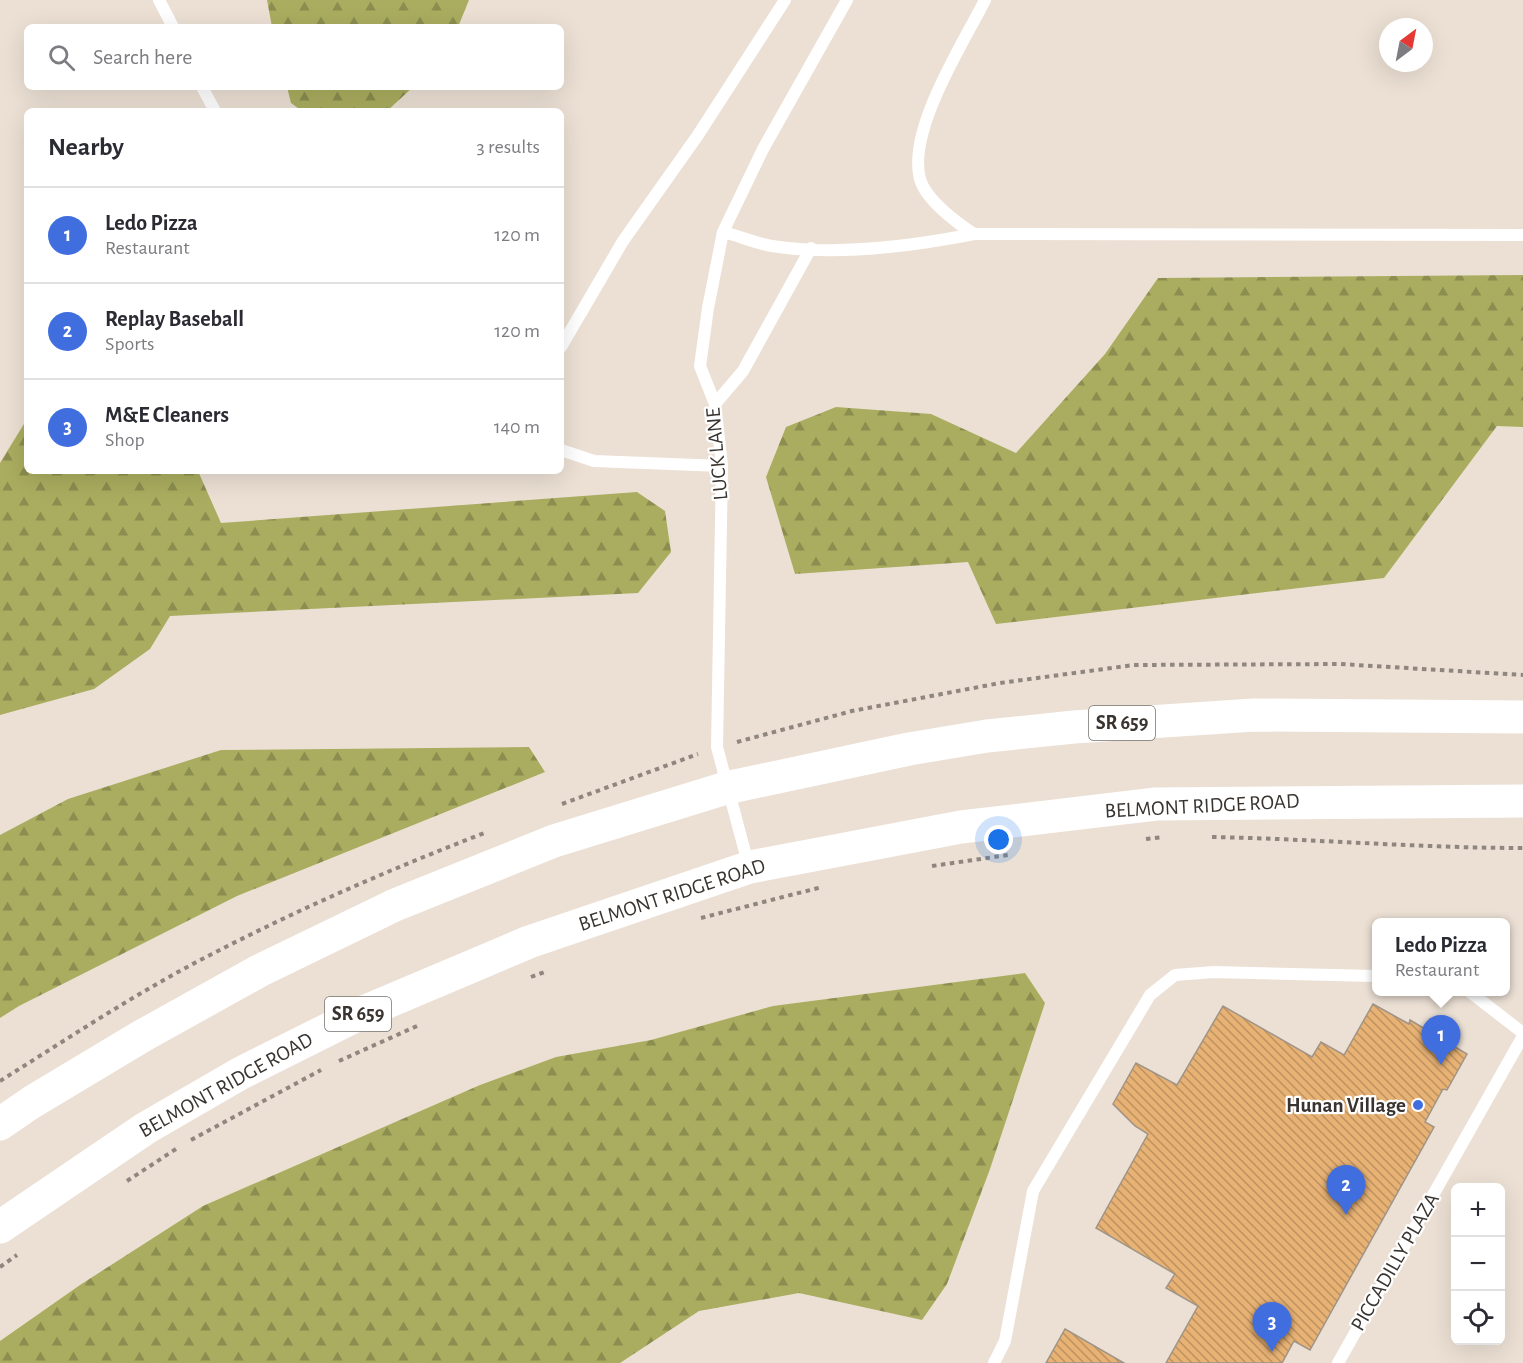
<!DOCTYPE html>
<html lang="en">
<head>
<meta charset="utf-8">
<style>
	:root { --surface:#fff; --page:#f7f7f7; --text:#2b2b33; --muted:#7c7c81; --line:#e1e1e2; --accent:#416edf }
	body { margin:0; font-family:"Alegreya Sans",sans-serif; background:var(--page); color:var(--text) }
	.controls { position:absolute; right:18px; bottom:18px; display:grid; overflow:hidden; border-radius:9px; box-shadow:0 6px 24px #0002 }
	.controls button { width:54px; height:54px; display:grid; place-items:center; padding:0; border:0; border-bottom:2px solid var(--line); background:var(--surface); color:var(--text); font:30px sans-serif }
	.compass { position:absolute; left:1379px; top:18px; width:54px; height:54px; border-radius:50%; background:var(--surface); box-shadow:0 6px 24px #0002; rotate:32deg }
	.you { position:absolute; left:999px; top:840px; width:21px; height:21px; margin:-15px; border:4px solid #fff; border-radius:50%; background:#1a73e8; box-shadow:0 0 0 9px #1a73e833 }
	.badge { display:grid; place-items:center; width:39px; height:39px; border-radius:50%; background:var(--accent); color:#fff; font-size:20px; font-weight:700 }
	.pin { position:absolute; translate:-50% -50px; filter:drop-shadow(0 2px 3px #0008) }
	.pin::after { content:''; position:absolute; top:32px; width:21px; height:18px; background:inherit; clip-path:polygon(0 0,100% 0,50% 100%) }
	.popup { position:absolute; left:1372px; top:918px; width:138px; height:78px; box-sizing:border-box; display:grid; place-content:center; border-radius:9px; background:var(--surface); filter:drop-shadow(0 2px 4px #0005); font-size:20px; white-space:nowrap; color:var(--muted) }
	.popup b { font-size:22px; color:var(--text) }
	.popup::after { content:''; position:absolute; left:50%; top:100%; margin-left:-12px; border:12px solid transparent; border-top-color:var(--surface) }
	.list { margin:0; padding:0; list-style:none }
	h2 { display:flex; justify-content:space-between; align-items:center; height:78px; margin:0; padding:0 24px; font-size:26px }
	h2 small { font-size:20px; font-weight:400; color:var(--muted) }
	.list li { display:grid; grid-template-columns:39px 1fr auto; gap:18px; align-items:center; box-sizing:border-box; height:96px; padding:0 24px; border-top:2px solid var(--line) }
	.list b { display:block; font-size:22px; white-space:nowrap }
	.list p { margin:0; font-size:20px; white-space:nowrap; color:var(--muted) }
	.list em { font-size:20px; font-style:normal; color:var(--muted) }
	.icon { flex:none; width:33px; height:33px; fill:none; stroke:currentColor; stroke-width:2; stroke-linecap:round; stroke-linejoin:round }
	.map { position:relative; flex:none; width:1523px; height:1363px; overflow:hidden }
	.search { position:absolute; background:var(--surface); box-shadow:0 6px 24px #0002; left:24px; top:24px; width:540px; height:66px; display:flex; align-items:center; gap:15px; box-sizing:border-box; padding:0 21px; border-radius:9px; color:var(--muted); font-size:22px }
	.panel { position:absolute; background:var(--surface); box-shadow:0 6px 24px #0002; left:24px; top:108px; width:540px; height:366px; border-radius:9px }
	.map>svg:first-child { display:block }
</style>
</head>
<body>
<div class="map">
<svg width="1523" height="1363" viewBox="0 0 1523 1363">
	<defs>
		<pattern id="forest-firs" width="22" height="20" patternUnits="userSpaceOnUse" patternTransform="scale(1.5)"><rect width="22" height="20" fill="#aaad5f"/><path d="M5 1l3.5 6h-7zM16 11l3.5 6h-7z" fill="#8b8e4f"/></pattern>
		<pattern id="building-back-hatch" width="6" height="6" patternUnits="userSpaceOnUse" patternTransform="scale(1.5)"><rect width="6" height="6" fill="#e8b275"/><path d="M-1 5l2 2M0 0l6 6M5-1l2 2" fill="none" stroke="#bd9260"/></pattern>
	</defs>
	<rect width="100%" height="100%" fill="#ece0d4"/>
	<path fill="url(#forest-firs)" d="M267,0H469L458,27H272Z
		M287,87H413L387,111H302L291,103Z
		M1523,275V427L1497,426L1384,578L996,624L968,562L795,574L766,477L786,427L836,407L931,414L1016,453L1105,354L1158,278Z
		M27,419V471H198L221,523L637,492L665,511L671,552L638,593L170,616L150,649L94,689L0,715V463Z
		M529,747L545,772L237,896L19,1006L0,1018V835L68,799L221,750Z
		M1025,973L1045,1003L990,1169L947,1284L922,1320L799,1293L699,1311L620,1363H0V1341L80,1285L203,1206L480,1085L556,1057L651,1040L773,1006Z"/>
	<path fill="url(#building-back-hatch)" stroke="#9f9488" stroke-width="1.5" d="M1373,1004L1409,1024L1410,1020L1467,1054L1447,1090L1443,1089L1425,1122L1434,1127L1310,1350L1294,1341L1282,1363H1166L1198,1306L1166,1288L1175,1274L1096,1228L1148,1134L1135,1126L1113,1104L1136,1063L1177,1085L1223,1006L1312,1057L1321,1042L1344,1055Z
		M1065,1329L1124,1363H1046Z"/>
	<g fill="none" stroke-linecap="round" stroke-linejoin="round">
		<path stroke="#8f867f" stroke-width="4" stroke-dasharray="4.5 4.5" stroke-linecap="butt" d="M737,742L852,711L1000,683L1134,665L1340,664L1523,675
			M562,804L698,754
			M1212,837C1316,839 1419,848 1523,848
			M1146,839L1163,837
			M932,866L1008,855
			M701,918L822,887
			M531,977L547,971
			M339,1061L417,1026
			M0,1081C69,1038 139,991 212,954C301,908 393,868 487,832
			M191,1140L321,1070
			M127,1181L179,1147
			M0,1267L17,1255"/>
		<path stroke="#fff" stroke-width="12" d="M159,0L173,27
			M202,87L215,111
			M723,232C739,236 755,243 772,246C834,256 913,246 974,234L1523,235
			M974,234C957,223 926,200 920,179C907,130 963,44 985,0
			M561,347L623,241L698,135L785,0
			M715,404L743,371L811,248
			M561,450L594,461L722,466
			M749,867L717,747L722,466L715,404L700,366L708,308L723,232L763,149L847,0
			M1470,992L1523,1033
			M994,1363L1005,1341L1033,1191L1150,995L1175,975L1214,972L1376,976
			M1338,1363L1523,1036"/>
		<path stroke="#fff" stroke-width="33" d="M0,1124L32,1102L142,1036L259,971L395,905L554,841L726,788L909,749L987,736L1074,727L1254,715L1523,717
			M0,1227L146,1128L241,1073L359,1014L529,942L750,867L961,827L1156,804L1523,801"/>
	</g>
	<circle fill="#416edf" stroke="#fff" stroke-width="2" cx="1418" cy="1105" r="6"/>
	<g text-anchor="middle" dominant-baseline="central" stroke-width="4.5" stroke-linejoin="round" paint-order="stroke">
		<g fill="#fff" stroke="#74716e" stroke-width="1.5">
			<rect x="1089" y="706" width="66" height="34" rx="4.5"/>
			<rect x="325" y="997" width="66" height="34" rx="4.5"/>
		</g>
		<g font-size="20" font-weight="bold" fill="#393430">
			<text x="1122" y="723">SR 659</text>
			<text x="358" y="1014">SR 659</text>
		</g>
		<g font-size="21" fill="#393430" stroke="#fff">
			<text transform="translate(717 454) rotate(-95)">LUCK LANE</text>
			<text transform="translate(1202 806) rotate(-3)">BELMONT RIDGE ROAD</text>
			<text transform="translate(672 895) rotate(-18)">BELMONT RIDGE ROAD</text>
			<text transform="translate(226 1085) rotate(-29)">BELMONT RIDGE ROAD</text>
			<text transform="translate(1395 1262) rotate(-60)">PICCADILLY PLAZA</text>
		</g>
		<g font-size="21" font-weight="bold" fill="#393430" stroke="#fff" text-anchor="end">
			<text x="1406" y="1105">Hunan Village</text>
		</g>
	</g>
</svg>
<div class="controls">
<button>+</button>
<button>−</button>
<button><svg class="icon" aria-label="locate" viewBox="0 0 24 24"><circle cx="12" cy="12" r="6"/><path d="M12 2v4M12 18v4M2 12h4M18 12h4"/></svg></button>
</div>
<svg class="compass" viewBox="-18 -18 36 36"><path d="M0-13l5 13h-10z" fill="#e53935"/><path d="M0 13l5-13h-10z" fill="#7c7c81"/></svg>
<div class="you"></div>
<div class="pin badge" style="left:1441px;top:1065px">1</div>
<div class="popup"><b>Ledo Pizza</b>Restaurant</div>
<div class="pin badge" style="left:1346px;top:1215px">2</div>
<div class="pin badge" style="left:1272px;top:1352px">3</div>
<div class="search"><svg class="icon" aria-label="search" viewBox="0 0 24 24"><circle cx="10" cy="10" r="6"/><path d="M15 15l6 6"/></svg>Search here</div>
<section class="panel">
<h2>Nearby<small>3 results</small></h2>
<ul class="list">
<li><span class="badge">1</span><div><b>Ledo Pizza</b><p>Restaurant</p></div><em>120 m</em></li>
<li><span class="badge">2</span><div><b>Replay Baseball</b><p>Sports</p></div><em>120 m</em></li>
<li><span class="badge">3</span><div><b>M&amp;E Cleaners</b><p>Shop</p></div><em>140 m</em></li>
</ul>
</section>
</div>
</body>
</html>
